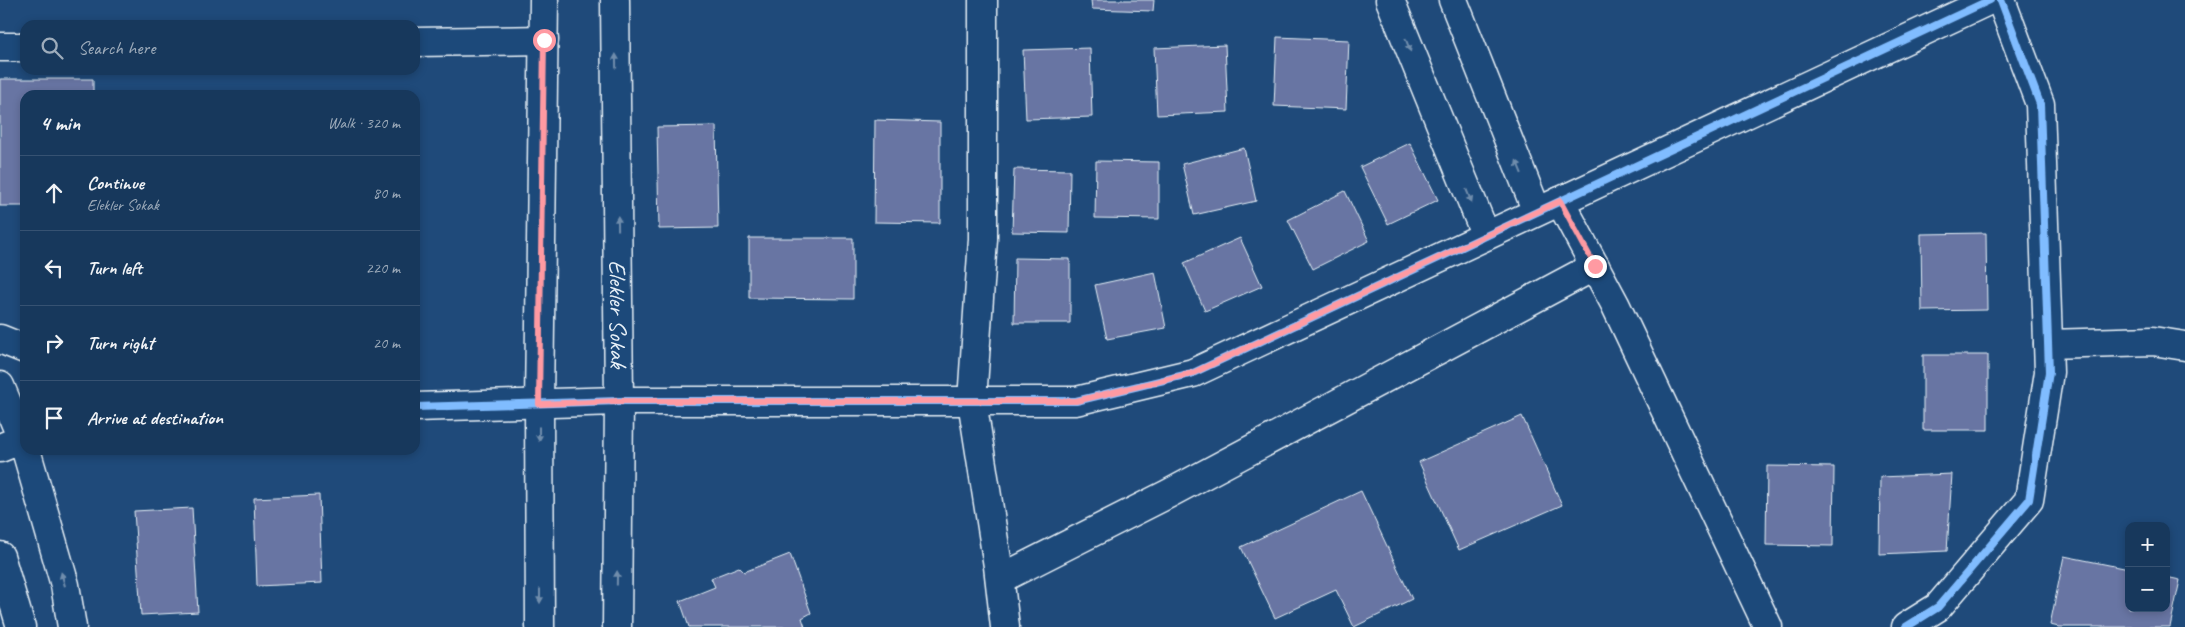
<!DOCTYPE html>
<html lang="en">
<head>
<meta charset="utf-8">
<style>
	:root { --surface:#17385c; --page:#203f62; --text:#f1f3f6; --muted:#9eacbb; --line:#365272 }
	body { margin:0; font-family:Caveat,sans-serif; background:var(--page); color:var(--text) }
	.controls { position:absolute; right:15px; bottom:15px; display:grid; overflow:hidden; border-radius:10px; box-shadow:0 2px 8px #0003 }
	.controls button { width:45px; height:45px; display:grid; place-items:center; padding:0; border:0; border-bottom:1px solid var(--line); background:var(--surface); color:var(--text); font:25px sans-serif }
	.stop { position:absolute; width:15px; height:15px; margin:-11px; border:4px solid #ff9aa2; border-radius:50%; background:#fff }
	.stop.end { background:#ff9aa2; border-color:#fff; box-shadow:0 1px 5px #0008 }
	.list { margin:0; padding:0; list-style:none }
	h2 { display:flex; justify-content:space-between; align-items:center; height:65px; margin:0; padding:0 20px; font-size:21px }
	h2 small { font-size:16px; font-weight:400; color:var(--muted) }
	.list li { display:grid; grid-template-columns:32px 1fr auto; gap:15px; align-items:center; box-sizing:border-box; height:75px; padding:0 20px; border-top:1px solid var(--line) }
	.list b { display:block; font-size:19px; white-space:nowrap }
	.list p { margin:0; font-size:16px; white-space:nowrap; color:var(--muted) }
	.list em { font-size:16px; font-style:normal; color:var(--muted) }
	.icon { flex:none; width:28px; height:28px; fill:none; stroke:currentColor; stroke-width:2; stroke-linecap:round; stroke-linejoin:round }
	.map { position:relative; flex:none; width:2185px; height:627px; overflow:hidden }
	.search { position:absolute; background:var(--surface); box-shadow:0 2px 8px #0003; left:20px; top:20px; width:400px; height:55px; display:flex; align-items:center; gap:12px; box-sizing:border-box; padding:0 18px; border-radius:15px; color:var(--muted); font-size:19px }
	.panel { position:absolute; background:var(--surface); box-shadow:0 2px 8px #0003; left:20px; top:90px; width:400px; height:365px; border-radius:15px }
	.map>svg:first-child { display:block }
</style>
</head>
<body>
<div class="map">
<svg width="2185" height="627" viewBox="0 0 2185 627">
	<rect width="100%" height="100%" fill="#1f4a7a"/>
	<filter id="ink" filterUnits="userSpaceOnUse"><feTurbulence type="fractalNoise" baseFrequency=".02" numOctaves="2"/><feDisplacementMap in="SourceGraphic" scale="10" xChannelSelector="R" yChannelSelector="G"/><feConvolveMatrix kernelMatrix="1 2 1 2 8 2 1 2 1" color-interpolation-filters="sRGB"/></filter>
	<g filter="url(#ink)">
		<path fill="#6775a3" stroke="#e8f1f8" d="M1091,0H1154L1153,11L1092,9Z
			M1277,37L1349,40L1346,109L1274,106Z
			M1225,45L1228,112L1157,115L1154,48Z
			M1090,48L1092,117L1026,119L1023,50Z
			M0,79H93V95H25V206H0Z
			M875,120L940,122V223L874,222Z
			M716,126L718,228L659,229L657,127Z
			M1410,143L1438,200L1388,224L1360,167Z
			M1244,148L1256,201L1194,215L1182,164Z
			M1096,161L1159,162V219L1095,218Z
			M1014,169L1070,170L1069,233L1012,232Z
			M1345,191L1369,241L1313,269L1288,220Z
			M1986,233L1987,310L1922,311L1921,234Z
			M749,238H853V299L749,298Z
			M1240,238L1262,286L1205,311L1184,263Z
			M1015,258L1070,259V323H1014Z
			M1155,272L1166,328L1107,339L1095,285Z
			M1923,355H1988V430H1923Z
			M1522,416L1562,505L1459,550L1419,462Z
			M1767,466L1834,467L1833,546L1766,545Z
			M1952,474L1947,551L1879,554L1880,477Z
			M1361,491L1412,599L1354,627L1336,590L1275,618L1241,547Z
			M319,495L322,583L257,586L254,498Z
			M192,508L198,612L141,615L134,511Z
			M790,554L811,613L802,618L805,627H689L680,601L715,587L711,578L739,567L744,572Z
			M2064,556L2129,569V608H2166V577L2180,580L2170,627H2059L2050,625Z"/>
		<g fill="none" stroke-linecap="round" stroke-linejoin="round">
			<defs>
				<g id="street">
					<path id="s1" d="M615,0L619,401L617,627"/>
					<path d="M983,0V239L972,401L998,566L1005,627"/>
					<path d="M415,42L544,40"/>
					<path d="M0,47H25"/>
					<path d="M1560,201L1615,304L1768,627"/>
					<path d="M2048,344L2153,341L2185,346"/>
					<path d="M1000,579L1168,494L1595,266"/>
					<path d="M540,627L539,405L544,0"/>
					<path d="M1906,627L1938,607L2029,500L2049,372L2040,104L2001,0"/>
				</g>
				<path id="secondary" d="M1390,0L1486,236
					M1453,0L1537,212
					M0,339L25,349
					M0,386L25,446
					M415,407L619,401H1076L1193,373L1990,0
					M0,448L25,438
					M26,450L65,585L72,627
					M0,556L21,627"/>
			</defs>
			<use href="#street" stroke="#e8f1f8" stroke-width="31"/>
			<use href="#secondary" stroke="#e8f1f8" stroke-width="31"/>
			<use href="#street" stroke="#1f4a7a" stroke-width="28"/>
			<use href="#secondary" stroke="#1f4a7a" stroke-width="28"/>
			<defs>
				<path id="cycleway" d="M415,407L619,401H1076L1193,373L1990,0
					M1906,627L1938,607L2029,500L2049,372L2040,104L2001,0"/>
			</defs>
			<use href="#cycleway" stroke="#1f4a7a" stroke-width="11"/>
			<use href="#cycleway" stroke="#80bcff" stroke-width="8"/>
		</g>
		<defs><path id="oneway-solid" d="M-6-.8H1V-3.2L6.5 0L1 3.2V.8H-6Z" transform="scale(1.25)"/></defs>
		<g fill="#6f8dac">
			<use href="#oneway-solid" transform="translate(1408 45) rotate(69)"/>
			<use href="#oneway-solid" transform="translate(616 61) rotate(-91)"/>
			<use href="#oneway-solid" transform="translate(1519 167) rotate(-112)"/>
			<use href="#oneway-solid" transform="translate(1469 196) rotate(68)"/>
			<use href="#oneway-solid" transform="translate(618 223) rotate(-91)"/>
			<use href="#oneway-solid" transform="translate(539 434) rotate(90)"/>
			<use href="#oneway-solid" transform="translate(617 578) rotate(-89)"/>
			<use href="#oneway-solid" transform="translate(63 579) rotate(-105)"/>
			<use href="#oneway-solid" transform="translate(540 596) rotate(90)"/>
		</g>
	</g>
	<g fill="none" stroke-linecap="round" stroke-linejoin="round" filter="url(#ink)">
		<path stroke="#ff9aa2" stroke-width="6" d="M544,40L539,404L620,401H1076L1193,373L1560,201L1595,266"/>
	</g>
	<g text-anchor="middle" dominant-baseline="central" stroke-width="4" stroke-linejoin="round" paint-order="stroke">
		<g font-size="24" fill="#e8f1f8" stroke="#1f4a7a">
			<text stroke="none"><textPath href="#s1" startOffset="314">Elekler Sokak</textPath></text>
		</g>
	</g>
</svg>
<div class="controls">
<button>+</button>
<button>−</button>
</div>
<div class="stop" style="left:544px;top:40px"></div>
<div class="stop end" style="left:1595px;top:266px"></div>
<div class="search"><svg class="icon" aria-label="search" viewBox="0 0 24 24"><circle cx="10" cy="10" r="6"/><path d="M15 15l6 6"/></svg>Search here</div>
<section class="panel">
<h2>4 min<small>Walk · 320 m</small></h2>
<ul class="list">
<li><svg class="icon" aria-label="ahead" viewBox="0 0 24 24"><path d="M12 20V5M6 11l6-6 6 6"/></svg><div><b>Continue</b><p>Elekler Sokak</p></div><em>80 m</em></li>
<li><svg class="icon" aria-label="left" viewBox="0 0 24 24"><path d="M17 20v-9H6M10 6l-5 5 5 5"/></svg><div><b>Turn left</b></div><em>220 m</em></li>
<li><svg class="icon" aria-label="right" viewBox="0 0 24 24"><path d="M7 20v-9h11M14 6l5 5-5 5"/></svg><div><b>Turn right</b></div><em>20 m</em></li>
<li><svg class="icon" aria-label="arrive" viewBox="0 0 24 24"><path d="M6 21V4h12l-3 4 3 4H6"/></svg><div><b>Arrive at destination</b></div></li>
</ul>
</section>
</div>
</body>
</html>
